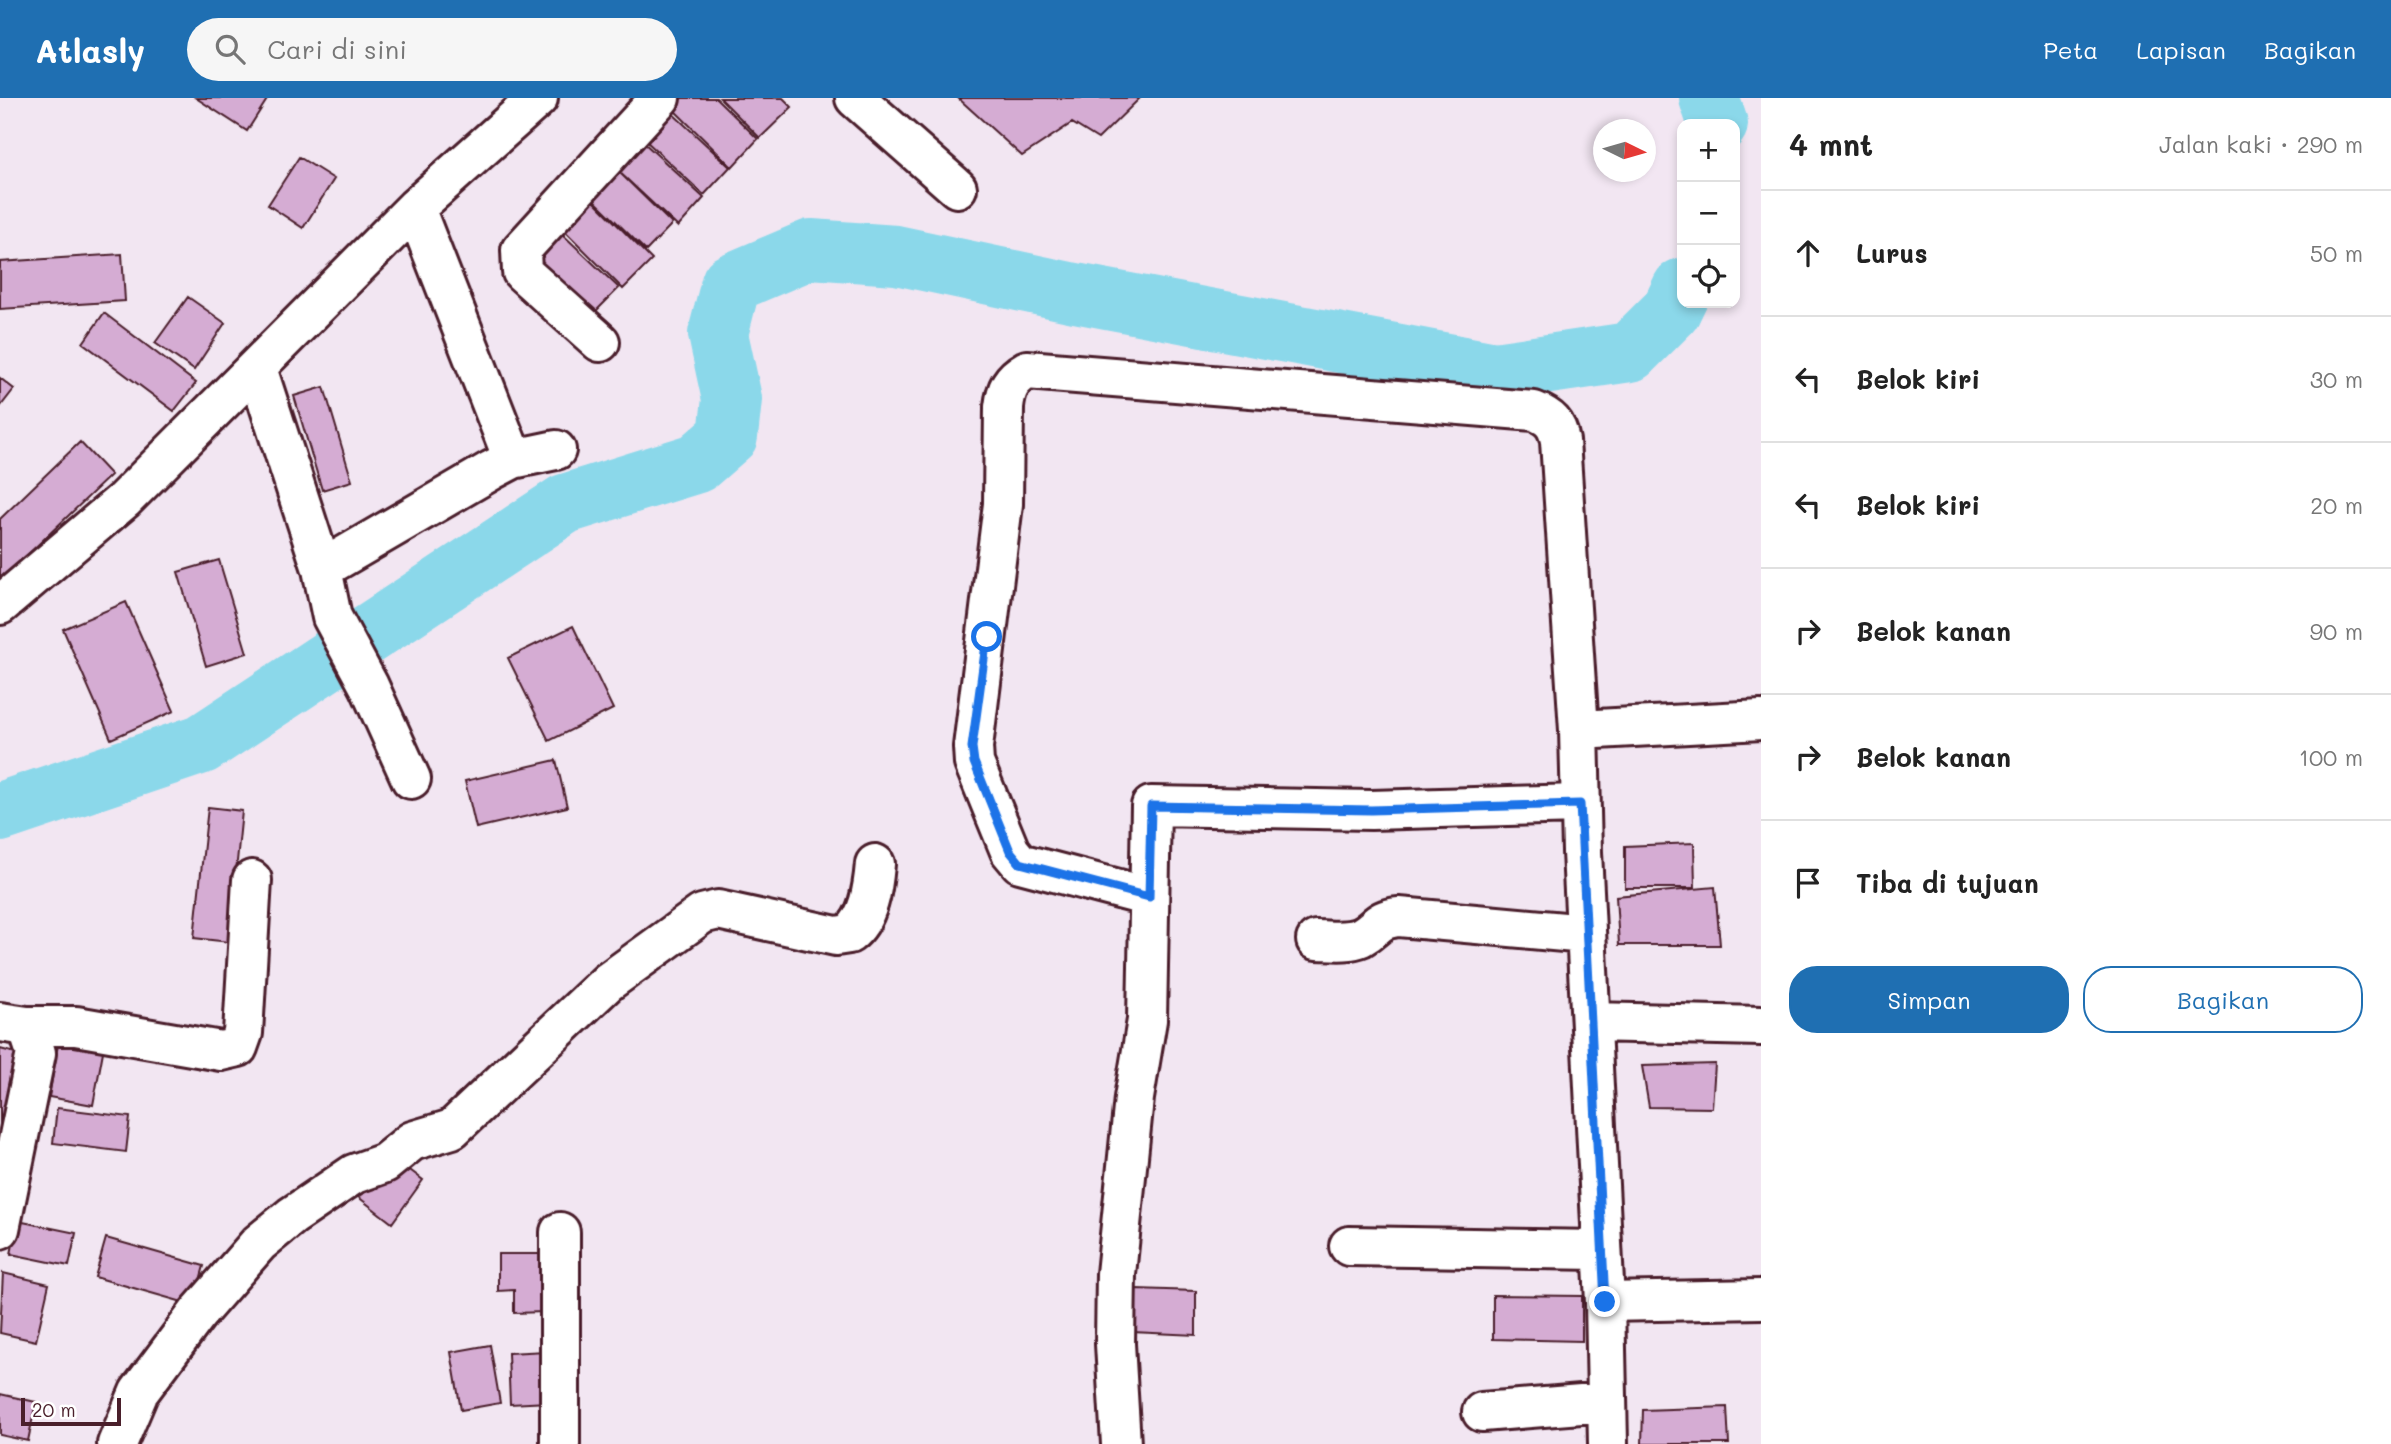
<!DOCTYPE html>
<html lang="id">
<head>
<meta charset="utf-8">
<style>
	:root { --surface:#fff; --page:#f6f6f6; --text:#222; --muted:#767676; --line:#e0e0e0; --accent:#1f6fb2 }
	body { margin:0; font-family:Mali,sans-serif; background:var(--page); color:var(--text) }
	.controls { position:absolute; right:21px; top:21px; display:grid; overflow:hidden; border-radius:14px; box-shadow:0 4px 10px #0003 }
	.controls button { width:63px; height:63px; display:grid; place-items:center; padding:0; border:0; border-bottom:2px solid var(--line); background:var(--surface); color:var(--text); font:35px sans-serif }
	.compass { position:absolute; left:1593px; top:21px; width:63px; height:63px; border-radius:50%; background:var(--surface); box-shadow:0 4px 10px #0003; rotate:95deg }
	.scale { position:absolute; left:21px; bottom:18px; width:100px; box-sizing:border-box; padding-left:7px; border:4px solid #4a1f2b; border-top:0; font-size:19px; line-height:24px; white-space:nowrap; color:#4a1f2b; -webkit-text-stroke:5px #fff; paint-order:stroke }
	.stop { position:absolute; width:21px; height:21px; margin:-16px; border:5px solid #1a73e8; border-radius:50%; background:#fff }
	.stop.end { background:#1a73e8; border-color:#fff; box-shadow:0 2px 7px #0008 }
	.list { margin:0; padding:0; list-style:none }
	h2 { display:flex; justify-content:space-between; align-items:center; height:91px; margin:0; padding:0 28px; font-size:30px }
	h2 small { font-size:23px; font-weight:400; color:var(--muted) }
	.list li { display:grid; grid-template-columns:46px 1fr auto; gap:21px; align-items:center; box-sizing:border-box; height:126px; padding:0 28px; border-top:2px solid var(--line) }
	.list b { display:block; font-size:26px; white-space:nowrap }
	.list em { font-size:23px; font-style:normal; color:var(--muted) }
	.actions { display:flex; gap:14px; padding:21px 28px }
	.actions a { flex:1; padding:16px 0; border:2px solid var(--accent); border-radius:28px; text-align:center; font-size:24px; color:var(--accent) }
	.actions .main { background:var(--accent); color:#fff }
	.icon { flex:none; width:38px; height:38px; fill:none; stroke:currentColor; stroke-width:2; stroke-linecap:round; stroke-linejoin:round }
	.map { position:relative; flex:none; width:1761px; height:1346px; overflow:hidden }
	header { display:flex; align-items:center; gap:42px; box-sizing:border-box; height:98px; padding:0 35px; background:var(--accent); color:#fff }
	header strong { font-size:33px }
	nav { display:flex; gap:38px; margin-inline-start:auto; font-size:24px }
	.search { width:490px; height:63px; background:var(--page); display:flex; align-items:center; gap:18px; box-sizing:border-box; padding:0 24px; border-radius:38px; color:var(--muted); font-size:26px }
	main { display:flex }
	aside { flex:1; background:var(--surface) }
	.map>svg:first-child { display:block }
</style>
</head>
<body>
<header>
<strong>Atlasly</strong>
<div class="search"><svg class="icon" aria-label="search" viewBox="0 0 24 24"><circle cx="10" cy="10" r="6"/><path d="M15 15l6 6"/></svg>Cari di sini</div>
<nav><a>Peta</a><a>Lapisan</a><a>Bagikan</a></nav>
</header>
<main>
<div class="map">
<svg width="1761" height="1346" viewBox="0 0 1761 1346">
	<rect width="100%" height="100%" fill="#f2e6f2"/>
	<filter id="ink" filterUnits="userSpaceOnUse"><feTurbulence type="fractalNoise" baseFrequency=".0143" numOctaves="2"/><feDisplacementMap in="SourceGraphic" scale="14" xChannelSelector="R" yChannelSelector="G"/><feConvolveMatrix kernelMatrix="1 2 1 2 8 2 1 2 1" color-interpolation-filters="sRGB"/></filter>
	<g filter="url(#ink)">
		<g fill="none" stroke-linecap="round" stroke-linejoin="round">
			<path stroke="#8bd8ea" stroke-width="60" d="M1709,0L1718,26
				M0,714L202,646L565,406L697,365L728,338L732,301L718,236L731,185L811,151L896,157L1070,194L1495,274L1630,254L1671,213L1682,190"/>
		</g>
		<path fill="#d5acd3" stroke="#4a1f2b" stroke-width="2" d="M196,0H268L247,33Z
			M682,0H716L758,41L732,69L672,10Z
			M720,0H783L792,9L760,40Z
			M958,0H1140L1098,41L1072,25L1022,58Z
			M671,14L730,69L704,97L645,42Z
			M642,43L704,100L678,129L616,71Z
			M299,59L334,81L303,130L268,107Z
			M619,74L672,126L646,153L593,101Z
			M589,98L652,162L623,191L559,127Z
			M557,131L619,190L591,218L530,160Z
			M122,156L125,203L0,211V164Z
			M188,199L225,225L194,272L155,245Z
			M104,215L196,285L174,313L83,245Z
			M0,280L14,291L0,309Z
			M324,289L352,383L322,392L294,298Z
			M80,344L111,377L0,483V421Z
			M219,462L247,555L206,568L178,474Z
			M126,504L174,613L111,641L63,531Z
			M573,528L613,611L549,643L508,560Z
			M556,662L567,709L476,730L465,683Z
			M208,709L242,713L229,844L194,840Z
			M1694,745L1695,790H1625V748Z
			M1715,789L1720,847H1619L1616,798Z
			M60,935L105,943L93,1007L49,999Z
			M0,951L24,957L6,1032L0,1030Z
			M1715,966L1712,1010L1649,1009L1642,968Z
			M57,1010L130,1019L126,1054L53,1045Z
			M394,1060L423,1082L392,1125L353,1095Z
			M18,1123L76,1135L69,1168L11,1156Z
			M106,1140L204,1168L193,1207L95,1179Z
			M498,1156H543L544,1214L514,1215V1192L498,1193Z
			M3,1175L49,1186L36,1243L0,1235Z
			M1136,1191L1196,1193V1237L1132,1234Z
			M1493,1197L1582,1198V1243L1493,1241Z
			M490,1247L500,1305L461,1312L451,1254Z
			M546,1253L548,1304L510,1306L508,1255Z
			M0,1296L36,1304L28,1343L0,1337Z
			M1727,1309L1729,1346H1642L1643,1312Z"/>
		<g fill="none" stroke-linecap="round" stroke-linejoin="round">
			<defs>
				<path id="minor" d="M855,0L957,90
					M415,110L513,361
					M600,244L522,174L521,152L660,0
					M257,270L322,471L332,519L369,588L411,681
					M322,471L492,372L513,361L556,352
					M0,507L124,402L415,110L538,0
					M1579,632L1761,622
					M1149,799L1020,765L1010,753L974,665L973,649L1003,406L1004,309C1006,291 1011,281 1027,272L1534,313C1550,319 1557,326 1560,343L1579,632L1582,754L1605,1204L1608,1346
					M1316,842C1330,842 1347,845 1361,839C1378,830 1376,821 1399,819L1586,836
					M0,924L27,928L36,955L0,1131
					M1591,924L1761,928
					M27,928H76L221,953L238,949L243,935L252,782
					M560,1134V1346
					M1349,1148L1602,1152
					M1605,1204L1761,1201
					M1482,1314L1606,1304
					M117,1346L139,1294L198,1215L259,1145L292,1118L354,1076L385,1065L412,1043L452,1031L608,884L702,816L718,812L836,838L849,836C869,821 873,789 875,766
					M1121,1346L1115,1246L1116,1176L1134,1000L1147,922L1151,708L1371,712L1580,706"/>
			</defs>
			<use href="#minor" stroke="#4a1f2b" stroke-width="44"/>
			<use href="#minor" stroke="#fff" stroke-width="38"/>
		</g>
	</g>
	<g fill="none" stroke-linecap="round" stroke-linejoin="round" filter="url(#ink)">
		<path stroke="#1a73e8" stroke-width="9" d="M987,539L972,649L974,664L1010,753L1020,765L1149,799L1151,708L1371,712L1580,706L1605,1204"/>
	</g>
</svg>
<div class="controls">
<button>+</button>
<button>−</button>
<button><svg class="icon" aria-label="locate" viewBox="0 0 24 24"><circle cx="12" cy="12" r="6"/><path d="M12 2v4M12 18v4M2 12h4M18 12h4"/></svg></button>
</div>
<svg class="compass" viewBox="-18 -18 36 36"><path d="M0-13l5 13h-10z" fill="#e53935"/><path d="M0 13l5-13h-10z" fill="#767676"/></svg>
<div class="scale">20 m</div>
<div class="stop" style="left:987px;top:539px"></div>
<div class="stop end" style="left:1605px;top:1204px"></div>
</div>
<aside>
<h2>4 mnt<small>Jalan kaki · 290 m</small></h2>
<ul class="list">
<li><svg class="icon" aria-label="ahead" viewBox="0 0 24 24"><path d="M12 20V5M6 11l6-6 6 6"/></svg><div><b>Lurus</b></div><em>50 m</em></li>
<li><svg class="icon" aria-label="left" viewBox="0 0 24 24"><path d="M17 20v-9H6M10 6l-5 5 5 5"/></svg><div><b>Belok kiri</b></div><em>30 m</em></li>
<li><svg class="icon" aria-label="left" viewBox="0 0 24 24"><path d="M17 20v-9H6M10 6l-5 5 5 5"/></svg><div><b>Belok kiri</b></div><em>20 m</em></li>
<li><svg class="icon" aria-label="right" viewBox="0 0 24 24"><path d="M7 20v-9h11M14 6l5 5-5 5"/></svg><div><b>Belok kanan</b></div><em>90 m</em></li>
<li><svg class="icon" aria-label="right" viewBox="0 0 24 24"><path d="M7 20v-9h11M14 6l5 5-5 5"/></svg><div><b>Belok kanan</b></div><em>100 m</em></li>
<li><svg class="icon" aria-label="arrive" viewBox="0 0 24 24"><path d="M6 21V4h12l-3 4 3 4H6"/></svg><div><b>Tiba di tujuan</b></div></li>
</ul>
<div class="actions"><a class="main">Simpan</a><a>Bagikan</a></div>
</aside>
</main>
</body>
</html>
